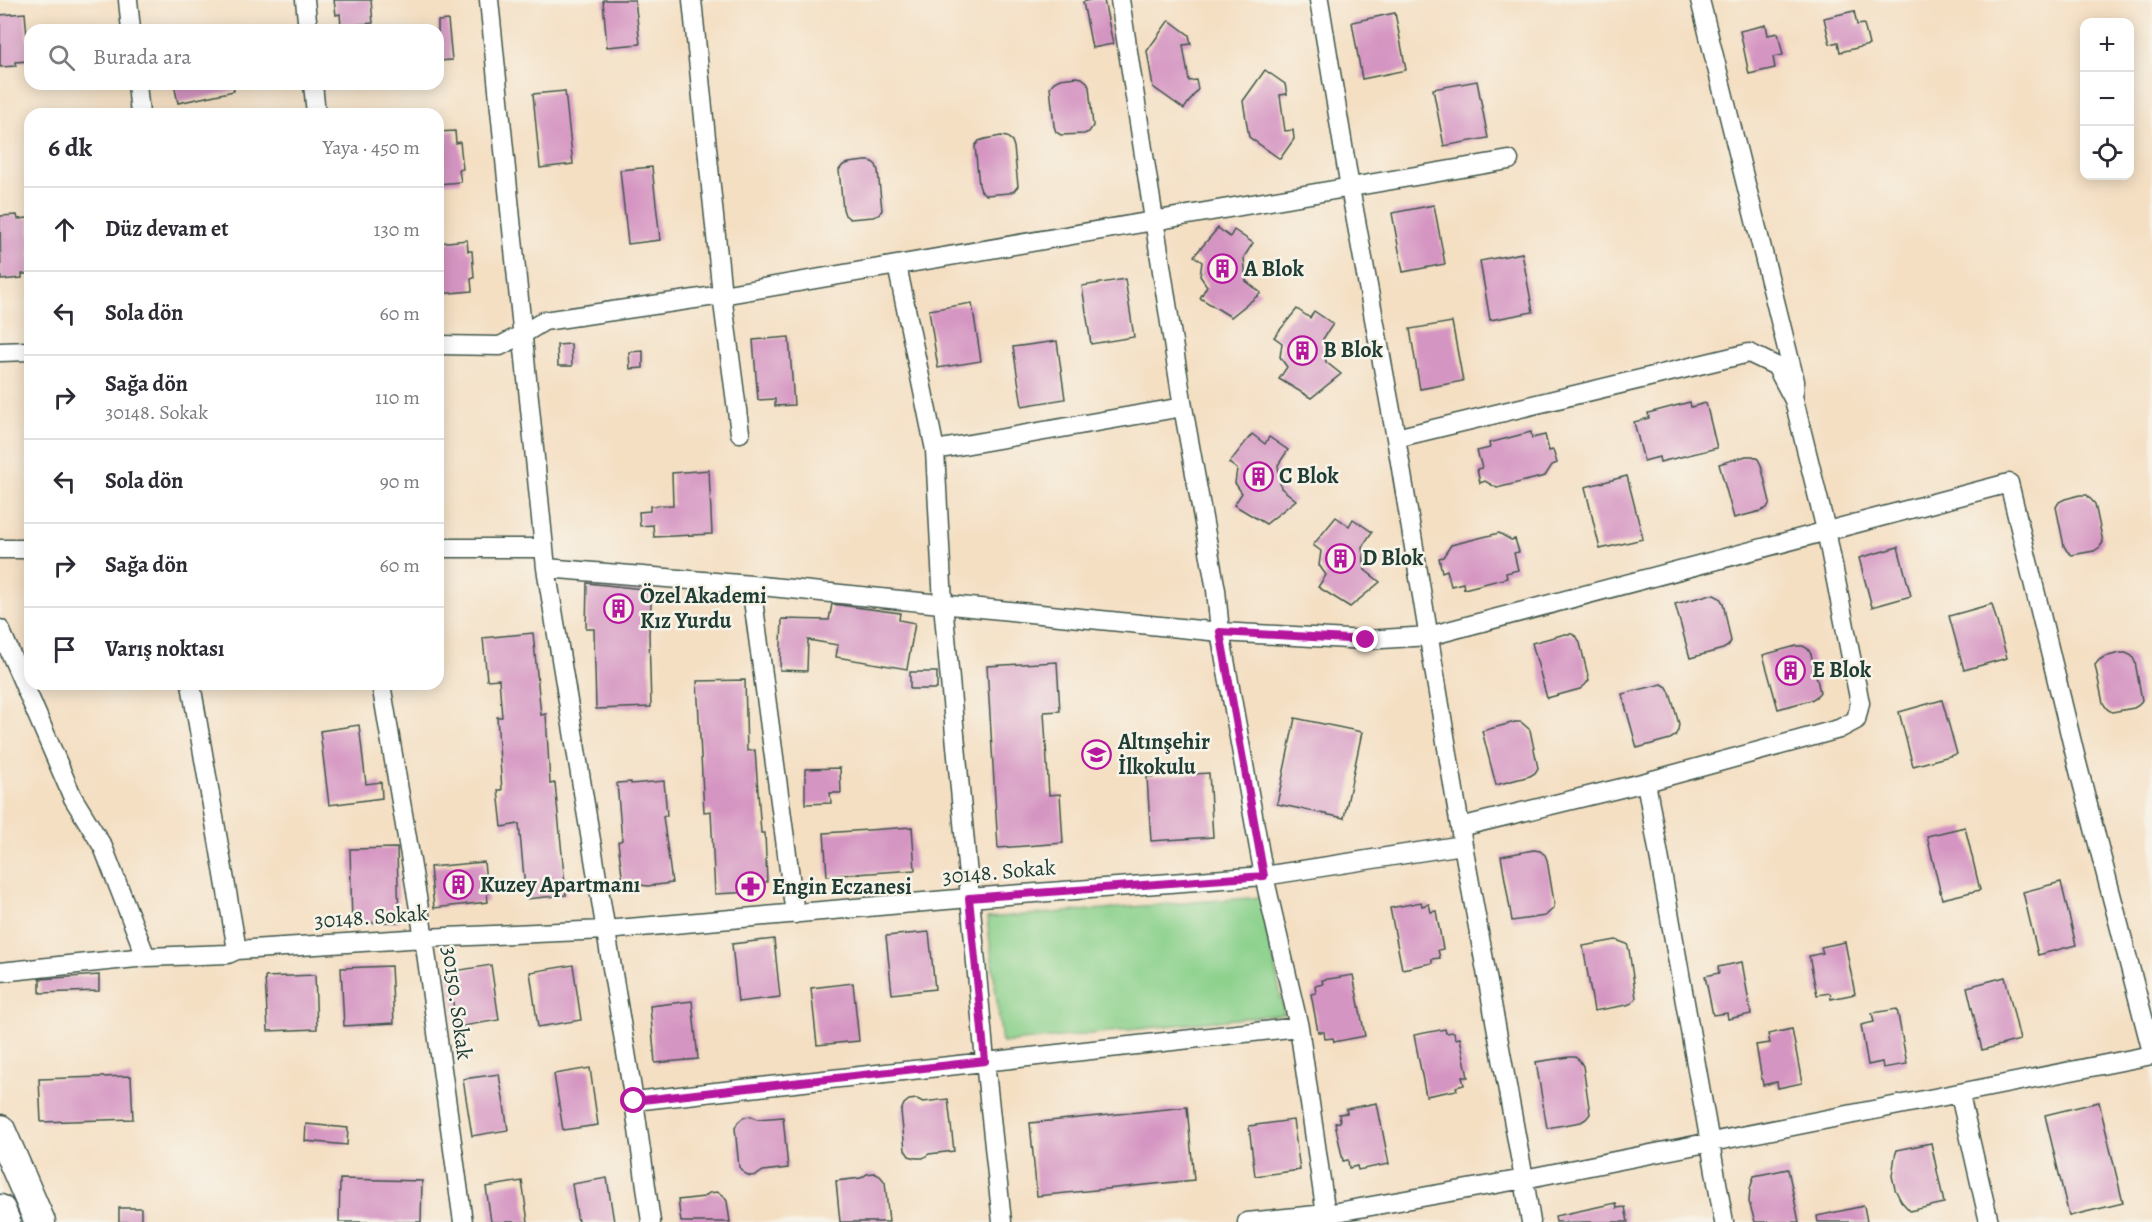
<!DOCTYPE html>
<html lang="tr">
<head>
<meta charset="utf-8">
<style>
	:root { --surface:#fff; --page:#f2f2f3; --text:#2b2b33; --muted:#7c7c81; --line:#e1e1e2 }
	body { margin:0; font-family:Alegreya,serif; background:var(--page); color:var(--text) }
	.controls { position:absolute; right:18px; top:18px; display:grid; overflow:hidden; border-radius:12px; box-shadow:0 3px 15px #0003 }
	.controls button { width:54px; height:54px; display:grid; place-items:center; padding:0; border:0; border-bottom:2px solid var(--line); background:var(--surface); color:var(--text); font:30px sans-serif }
	.stop { position:absolute; width:18px; height:18px; margin:-14px; border:4px solid #b5179e; border-radius:50%; background:#fff }
	.stop.end { background:#b5179e; border-color:#fff; box-shadow:0 2px 6px #0008 }
	.list { margin:0; padding:0; list-style:none }
	h2 { display:flex; justify-content:space-between; align-items:center; height:78px; margin:0; padding:0 24px; font-size:26px }
	h2 small { font-size:20px; font-weight:400; color:var(--muted) }
	.list li { display:grid; grid-template-columns:39px 1fr auto; gap:18px; align-items:center; box-sizing:border-box; height:84px; padding:0 24px; border-top:2px solid var(--line) }
	.list b { display:block; font-size:22px; white-space:nowrap }
	.list p { margin:0; font-size:20px; white-space:nowrap; color:var(--muted) }
	.list em { font-size:20px; font-style:normal; color:var(--muted) }
	.icon { flex:none; width:33px; height:33px; fill:none; stroke:currentColor; stroke-width:2; stroke-linecap:round; stroke-linejoin:round }
	.map { position:relative; flex:none; width:2152px; height:1222px; overflow:hidden }
	.search { position:absolute; background:var(--surface); box-shadow:0 3px 15px #0003; left:24px; top:24px; width:420px; height:66px; display:flex; align-items:center; gap:15px; box-sizing:border-box; padding:0 21px; border-radius:18px; color:var(--muted); font-size:22px }
	.panel { position:absolute; background:var(--surface); box-shadow:0 3px 15px #0003; left:24px; top:108px; width:420px; height:582px; border-radius:18px }
	.map>svg:first-child { display:block }
</style>
</head>
<body>
<div class="map">
<svg width="2152" height="1222" viewBox="0 0 2152 1222">
	<rect width="100%" height="100%" fill="#f7f3e8"/>
	<filter id="ink" filterUnits="userSpaceOnUse"><feTurbulence type="fractalNoise" baseFrequency=".0167" numOctaves="2"/><feDisplacementMap in="SourceGraphic" scale="12" xChannelSelector="R" yChannelSelector="G"/><feConvolveMatrix kernelMatrix="1 2 1 2 8 2 1 2 1" color-interpolation-filters="sRGB"/></filter>
	<filter id="wash" filterUnits="userSpaceOnUse"><feTurbulence type="fractalNoise" baseFrequency=".008" numOctaves="4" result="noise"/><feDisplacementMap in="SourceGraphic" scale="24" xChannelSelector="R" yChannelSelector="G"/><feGaussianBlur stdDeviation="1.35" result="paint"/><feColorMatrix in="noise" values="0 0 0 0 0 0 0 0 0 0 0 0 0 0 0 0 0 1.4 0 .05"/><feComposite in="paint" operator="in"/></filter>
	<g filter="url(#wash)">
		<rect width="100%" height="100%" fill="#f4dfc3"/>
		<path fill="#89d08a" stroke="#54865f" stroke-width="1.5" d="M1262,897L1284,1014L1002,1043L987,918Z"/>
		<g id="blocks">
			<path fill="#d595c2" d="M334,0H371L373,23L341,26L340,14L336,15Z
				M603,0H635L640,44L607,47Z
				M1090,0H1104L1113,44L1092,48L1083,2Z
				M1854,11L1857,25L1864,24L1869,45L1840,52L1838,42L1830,44L1824,18Z
				M25,13L29,61L15,62L16,66L0,67V15Z
				M1395,13L1406,70L1362,79L1352,22Z
				M448,20L452,60L438,61V21Z
				M1169,20L1189,35L1191,44L1183,45L1189,81L1196,80L1198,89L1184,109L1153,87L1147,51Z
				M1766,25L1768,35L1778,33L1783,55L1773,57L1775,68L1749,74L1740,31Z
				M1265,70L1285,84L1287,94L1280,95L1285,131L1293,130L1294,139L1280,159L1249,137L1243,101Z
				M1076,77L1082,78L1087,82L1089,87L1093,126L1089,132L1084,134L1061,135L1056,132L1054,126L1050,87L1054,82L1060,79Z
				M1477,81L1488,138L1444,146L1433,89Z
				M174,84H233L234,91L178,103Z
				M565,91L573,164L540,168L533,94Z
				M455,131L456,143L460,142L463,169L459,170L461,182L438,184V132Z
				M1001,136L1007,137L1012,141L1014,147L1018,186L1014,191L1009,193L986,195L981,191L979,185L975,146L979,141L985,139Z
				M865,161H871L876,165L878,171L882,210L879,215L873,217L850,219L845,215L843,209L839,170L843,165L849,163Z
				M652,167L660,240L628,244L620,170Z
				M1434,205L1445,264L1403,272L1392,213Z
				M17,215L18,219L28,218L30,222V274H22V278L1,280L0,216Z
				M1218,228L1230,237L1234,230L1253,243L1244,257L1246,281L1261,293L1231,317L1200,298L1207,286L1200,276L1202,262L1194,256Z
				M467,240L468,251H472L474,278L471,279L472,291L439,294L438,243Z
				M1522,253L1533,312L1490,320L1480,261Z
				M1125,279L1134,337L1091,344L1082,286Z
				M972,303L981,361L938,368L929,310Z
				M1297,309L1310,318L1314,311L1333,324L1323,339L1326,362L1341,374L1311,398L1279,379L1287,367L1280,357L1282,343L1274,337Z
				M1452,322L1463,381L1420,389L1410,329Z
				M789,337L794,405L775,406V399L758,400L753,340Z
				M1057,341L1065,399L1022,406L1013,347Z
				M571,344L572,366H558L557,345Z
				M643,351V368L630,369L629,352Z
				M1690,402L1691,407L1706,403L1717,448L1660,462L1659,457L1644,461L1634,422L1649,418L1648,413Z
				M1531,432L1532,438L1545,435L1549,451L1553,450L1557,463L1552,465L1545,476L1497,488L1485,481L1480,483L1477,469L1482,468L1477,451L1490,448L1489,443Z
				M1252,434L1265,444L1269,437L1288,450L1278,465L1281,488L1296,500L1266,524L1234,505L1242,493L1235,483L1237,469L1229,463Z
				M1746,456H1753L1758,459L1761,465L1770,502L1767,508L1761,511L1734,518L1719,464Z
				M709,470L712,534L654,537L653,525L640,526L639,512L650,511V506L673,505L672,473Z
				M1627,476L1643,539L1600,549L1585,487Z
				M2080,495H2087L2095,504L2103,542L2100,547L2094,551L2072,555L2067,551L2064,546L2056,507L2059,502L2065,499Z
				M1336,517L1349,526L1353,519L1372,532L1362,547L1365,570L1380,582L1350,607L1318,587L1326,575L1319,565L1321,551L1313,545Z
				M1499,533L1511,540L1515,539L1519,552L1514,553L1518,570L1506,573L1507,578L1464,589L1463,583L1451,586L1447,570L1442,572L1439,558L1443,557L1451,545Z
				M1898,547L1911,596L1872,607L1859,558Z
				M587,583L652,590L649,634L651,707L596,709L594,629H586Z
				M1708,595H1714L1720,598L1723,603L1731,641L1728,646L1723,649L1690,658L1675,604Z
				M832,604L900,613L899,620L915,623L907,669L836,657L838,645L808,640L807,671L780,670L782,619L829,620Z
				M1992,604L2007,658L1964,670L1949,616Z
				M533,633L541,715L546,714L550,784L555,783L566,895L526,899L519,824L502,827L498,790H502L497,717H502L499,679L487,680L483,638Z
				M1565,634H1572L1577,637L1580,643L1589,680L1585,685L1580,689L1547,698L1532,643Z
				M1796,646H1803L1808,649L1811,654L1820,692L1816,697L1811,700L1778,709L1763,655Z
				M2120,653H2126L2132,656L2135,662L2142,700L2139,705L2134,708L2112,712L2107,709L2103,703L2095,665L2099,660L2104,657Z
				M1057,662L1060,711L1044,712L1049,795L1060,794L1063,843L998,848L987,666Z
				M910,672H937V689H910Z
				M745,680L747,751L755,750L761,833H765L767,882L753,883L754,892L715,894L711,811L704,812L697,681Z
				M1662,684L1667,687L1670,693L1679,724L1678,730L1675,736L1670,739L1637,748L1622,694Z
				M1942,700L1957,754L1913,766L1899,712Z
				M1295,718L1362,732L1344,818L1277,804Z
				M1515,722H1521L1530,730L1538,768L1535,773L1530,776L1496,785L1482,731Z
				M359,725L366,784L381,782L382,798L329,805L320,731Z
				M840,768L841,793H830L831,803L805,804V769Z
				M1209,773L1213,837L1151,841L1147,777Z
				M664,781L667,816H663L672,883L648,886L623,883L618,842L622,840L617,783L631,782V784Z
				M912,827L915,870L827,876L824,833Z
				M1965,827L1980,890L1942,899L1927,836Z
				M397,848L399,922L352,923L350,849Z
				M1534,850L1540,851L1545,855L1547,860L1554,902V908L1545,916L1512,921L1501,856Z
				M484,862L488,902L434,908L430,867Z
				M2061,882L2076,945L2038,955L2023,892Z
				M1421,902L1422,906L1429,904L1431,912L1436,911L1443,949L1438,950L1440,958L1432,959V963L1402,969L1390,908Z
				M929,932L935,989L892,994L886,936Z
				M774,939L780,997L738,1002L732,944Z
				M1616,940L1627,944L1629,950L1636,998L1632,1003L1627,1005L1594,1011L1583,946Z
				M1845,942L1855,994L1831,999L1830,993L1817,995L1809,956L1823,953L1821,947Z
				M1742,962L1751,1014L1728,1019L1727,1013L1713,1015L1705,976L1719,973L1718,967Z
				M491,965L499,1020L457,1027L448,972Z
				M573,965L581,1020L538,1027L530,972Z
				M391,966L394,1023L344,1026L341,968Z
				M99,975V991L40,993V979Z
				M315,975L317,1029L268,1031L265,977Z
				M1353,975L1365,1036L1334,1042L1333,1038L1325,1039L1324,1032H1318L1311,994L1316,993L1315,986L1323,984L1322,980Z
				M2005,977L2020,1040L1982,1050L1967,987Z
				M853,983L859,1041L817,1045L811,988Z
				M692,1001L698,1059L655,1063L650,1006Z
				M1897,1009L1907,1064L1883,1068L1882,1062L1868,1065L1861,1025L1874,1022L1872,1013Z
				M1445,1029L1446,1033L1454,1032L1455,1039L1460,1038L1468,1077H1462L1464,1085L1456,1087L1457,1090L1426,1096L1414,1035Z
				M1792,1029L1802,1083L1778,1088L1777,1082L1763,1085L1756,1045L1770,1043L1768,1034Z
				M1569,1057H1575L1580,1061L1583,1066L1590,1114L1586,1119L1581,1122L1547,1128L1536,1062Z
				M590,1068L598,1125L563,1130L554,1074Z
				M499,1074L508,1130L472,1136L463,1079Z
				M131,1076L133,1119L41,1122L39,1079Z
				M917,1099L923,1102L948,1099L954,1151L929,1154L923,1158H916L909,1156L905,1150L901,1111L904,1104L909,1100Z
				M2099,1102L2123,1203L2069,1216L2045,1115Z
				M1377,1103L1389,1164L1358,1170L1357,1166L1349,1168L1348,1160L1343,1161L1335,1123L1340,1122L1339,1114L1347,1113L1346,1109Z
				M1187,1107L1194,1180L1037,1196L1030,1123Z
				M751,1116L757,1119L783,1117L788,1168L763,1171L757,1175L750,1176L744,1173L739,1167L735,1128L738,1122L744,1117Z
				M1293,1120L1300,1170L1255,1176L1249,1126Z
				M306,1124L348,1128L347,1145L305,1141Z
				M1931,1143L1944,1203L1910,1211L1901,1201L1895,1189L1892,1176L1895,1156L1897,1150Z
				M1788,1169L1799,1222H1755L1749,1202L1750,1189L1754,1176Z
				M874,1173L880,1176L885,1182L889,1222H840L836,1181L861,1178L867,1174Z
				M607,1178L614,1222H578L572,1184Z
				M340,1179L422,1181L421,1222H339Z
				M522,1181L528,1222H491L486,1187Z
				M717,1192L723,1195L727,1201L730,1222H681L678,1200L704,1197L709,1193Z
				M1616,1203L1617,1208L1625,1207L1628,1222H1556L1555,1216Z
				M1864,1206L1867,1222H1818L1817,1216Z
				M119,1208H141V1222H119Z"/>
		</g>
	</g>
	<g filter="url(#ink)">
		<use href="#blocks" fill-opacity="0" stroke="#3f5549" stroke-width="1.5"/>
		<g fill="none" stroke-linecap="round" stroke-linejoin="round">
			<defs>
				<path id="minor" d="M128,0L131,30
					M305,0L308,30
					M489,0L546,568L634,1101L651,1222
					M692,0L722,295L740,433
					M1120,0L1183,407L1216,590L1220,632L1264,876L1299,1027L1327,1222
					M1319,0L1350,188L1396,438L1463,845L1524,1179L2152,1055
					M1700,0L1795,381L1794,392
					M137,84L140,114
					M313,84L316,114
					M897,265L935,450L943,604L985,1061L1002,1222
					M438,345L500,346L523,334L544,321L722,295L1509,160
					M0,352L30,351
					M1396,438L1749,353L1776,366L1794,400L1826,530L1860,703L1856,720L1839,729L1646,782L1460,827
					M935,450L1183,407
					M438,548H543
					M0,549H30
					M546,568L751,585L1220,632L1366,640L1429,636L2009,483L2077,763L2152,1052
					M751,585L795,914
					M0,629L73,798L103,847L146,957
					M191,684L237,950
					M381,684L424,938L463,1222
					M1646,782L1724,1222
					M0,972L146,957L228,954L237,950L424,938L606,930L969,898L1264,876L1463,845
					M1960,1095L1989,1222
					M634,1101L1299,1027
					M1247,1222L1326,1214L1524,1179L1531,1222"/>
				<path id="trunk" d="M0,1130L40,1222
					M0,1210L5,1222"/>
			</defs>
			<use href="#minor" stroke="#3f5549" stroke-width="21"/>
			<use href="#trunk" stroke="#3f5549" stroke-width="33"/>
			<use href="#minor" stroke="#fff" stroke-width="18"/>
			<use href="#trunk" stroke="#fff" stroke-width="30"/>
		</g>
	</g>
	<g fill="none" stroke-linecap="round" stroke-linejoin="round" filter="url(#ink)">
		<path stroke="#b5179e" stroke-width="8" d="M634,1101L985,1061L969,898L1264,876L1220,632L1366,640"/>
	</g>
	<defs>
		<symbol id="building-ring" viewBox="-11 -11 22 22"><circle r="9.5" fill="#f7f3e8" stroke="#b5179e" stroke-width="1.5"/><path d="M-4-6H4V6H1V3H-1V6H-4ZM-2.5-4.3h1.7v1.8h-1.7ZM.8-4.3h1.7v1.8H.8ZM-2.5-1h1.7V.8h-1.7ZM.8-1h1.7V.8H.8Z" fill="#b5179e"/></symbol>
		<symbol id="school-ring" viewBox="-11 -11 22 22"><circle r="9.5" fill="#f7f3e8" stroke="#b5179e" stroke-width="1.5"/><path d="M0-5L7-2L0 1L-7-2ZM-4 1L0 2.5L4 1V4Q0 6-4 4Z" fill="#b5179e"/></symbol>
		<symbol id="pharmacy-ring" viewBox="-11 -11 22 22"><circle r="9.5" fill="#f7f3e8" stroke="#b5179e" stroke-width="1.5"/><path d="M-2-6h4v4h4v4h-4v4h-4v-4h-4v-4h4Z" fill="#b5179e"/></symbol>
	</defs>
	<g fill-rule="evenodd">
		<use href="#building-ring" x="1206" y="252" width="33" height="33"/>
		<use href="#building-ring" x="1286" y="334" width="33" height="33"/>
		<use href="#building-ring" x="1242" y="460" width="33" height="33"/>
		<use href="#building-ring" x="1324" y="542" width="33" height="33"/>
		<use href="#building-ring" x="602" y="592" width="33" height="33"/>
		<use href="#building-ring" x="1774" y="654" width="33" height="33"/>
		<use href="#school-ring" x="1080" y="738" width="33" height="33"/>
		<use href="#building-ring" x="442" y="868" width="33" height="33"/>
		<use href="#pharmacy-ring" x="734" y="870" width="33" height="33"/>
	</g>
	<g text-anchor="middle" dominant-baseline="central" stroke-width="5" stroke-linejoin="round" paint-order="stroke">
		<g font-size="22" font-weight="bold" fill="#1f3d34" stroke="#f7f3e8" text-anchor="start">
			<text x="1244" y="269">A Blok</text>
			<text x="1323" y="350">B Blok</text>
			<text x="1279" y="476">C Blok</text>
			<text x="1362" y="558">D Blok</text>
			<text x="640" y="596">Özel Akademi<tspan x="640" dy="25">Kız Yurdu</tspan></text>
			<text x="1812" y="670">E Blok</text>
			<text x="1118" y="742">Altınşehir<tspan x="1118" dy="25">İlkokulu</tspan></text>
			<text x="480" y="885">Kuzey Apartmanı</text>
			<text x="772" y="887">Engin Eczanesi</text>
		</g>
		<g font-size="22" fill="#1f3d34" stroke="#f7f3e8">
			<text transform="translate(999 872) rotate(-5)">30148. Sokak</text>
			<text transform="translate(371 917) rotate(-4)">30148. Sokak</text>
			<text transform="translate(457 1003) rotate(82)">30150. Sokak</text>
		</g>
	</g>
</svg>
<div class="controls">
<button>+</button>
<button>−</button>
<button><svg class="icon" aria-label="locate" viewBox="0 0 24 24"><circle cx="12" cy="12" r="6"/><path d="M12 2v4M12 18v4M2 12h4M18 12h4"/></svg></button>
</div>
<div class="stop" style="left:634px;top:1101px"></div>
<div class="stop end" style="left:1366px;top:640px"></div>
<div class="search"><svg class="icon" aria-label="search" viewBox="0 0 24 24"><circle cx="10" cy="10" r="6"/><path d="M15 15l6 6"/></svg>Burada ara</div>
<section class="panel">
<h2>6 dk<small>Yaya · 450 m</small></h2>
<ul class="list">
<li><svg class="icon" aria-label="ahead" viewBox="0 0 24 24"><path d="M12 20V5M6 11l6-6 6 6"/></svg><div><b>Düz devam et</b></div><em>130 m</em></li>
<li><svg class="icon" aria-label="left" viewBox="0 0 24 24"><path d="M17 20v-9H6M10 6l-5 5 5 5"/></svg><div><b>Sola dön</b></div><em>60 m</em></li>
<li><svg class="icon" aria-label="right" viewBox="0 0 24 24"><path d="M7 20v-9h11M14 6l5 5-5 5"/></svg><div><b>Sağa dön</b><p>30148. Sokak</p></div><em>110 m</em></li>
<li><svg class="icon" aria-label="left" viewBox="0 0 24 24"><path d="M17 20v-9H6M10 6l-5 5 5 5"/></svg><div><b>Sola dön</b></div><em>90 m</em></li>
<li><svg class="icon" aria-label="right" viewBox="0 0 24 24"><path d="M7 20v-9h11M14 6l5 5-5 5"/></svg><div><b>Sağa dön</b></div><em>60 m</em></li>
<li><svg class="icon" aria-label="arrive" viewBox="0 0 24 24"><path d="M6 21V4h12l-3 4 3 4H6"/></svg><div><b>Varış noktası</b></div></li>
</ul>
</section>
</div>
</body>
</html>
